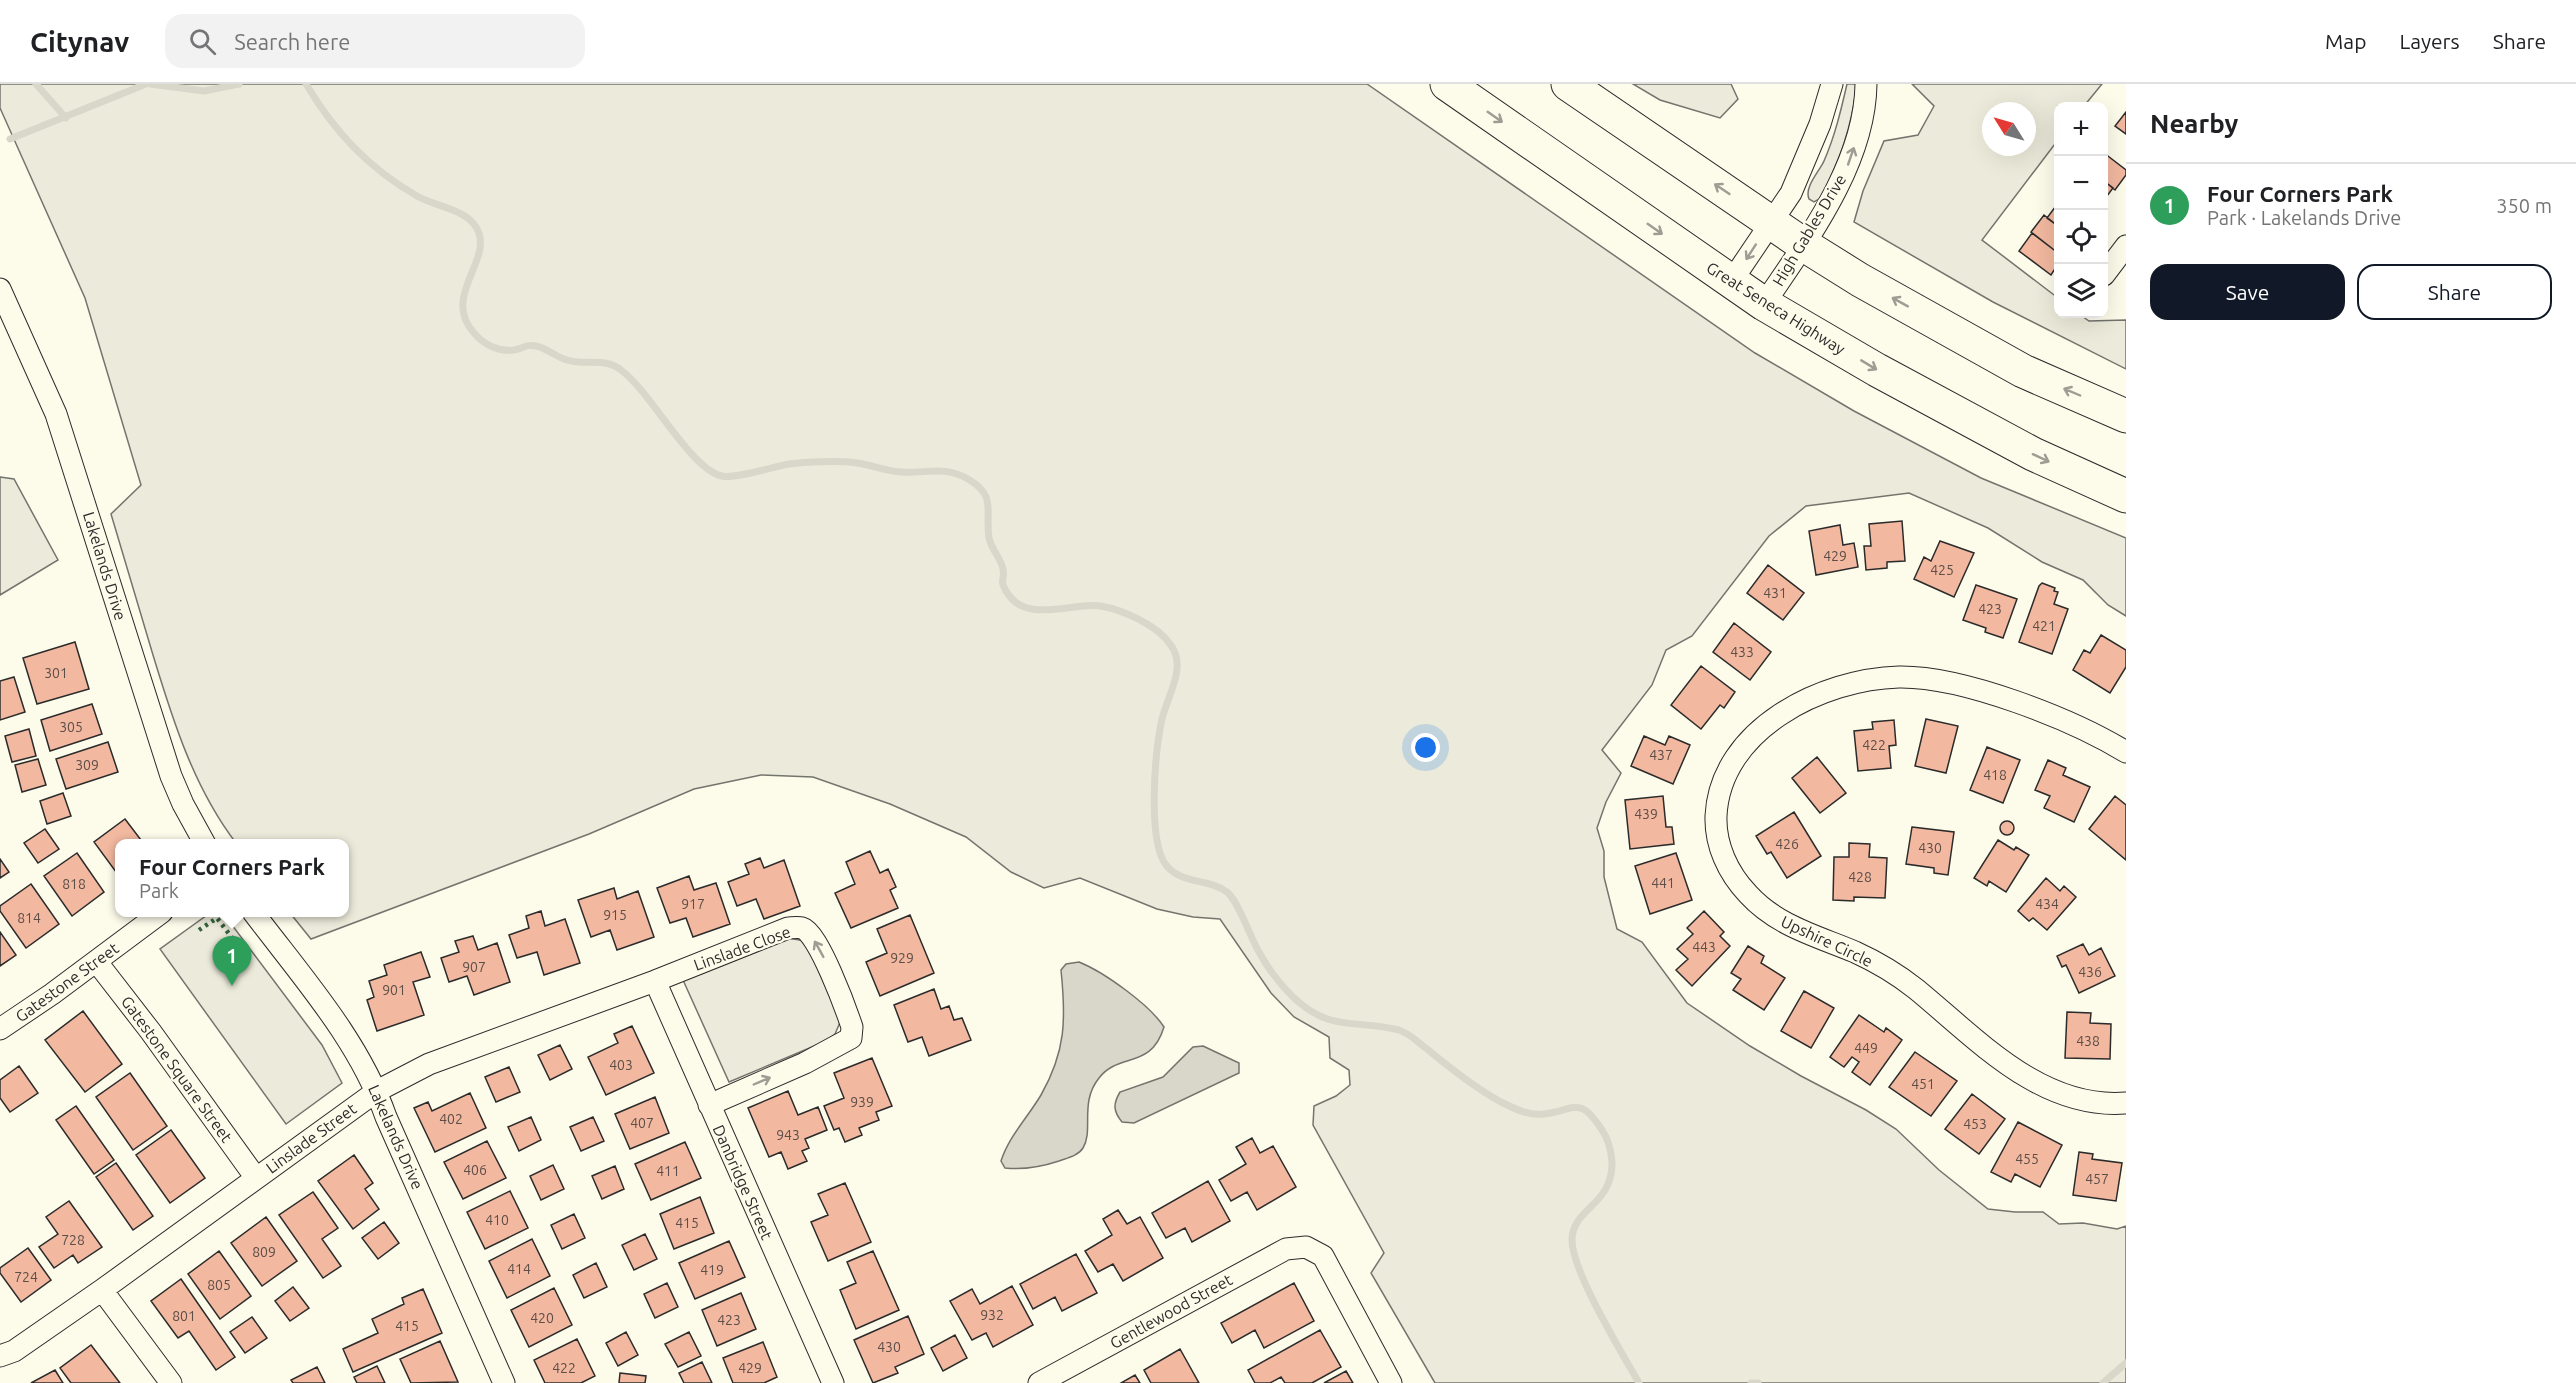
<!DOCTYPE html>
<html lang="en">
<head>
<meta charset="utf-8">
<style>
	:root { --surface:#fff; --page:#f2f2f2; --text:#202124; --muted:#757577; --line:#e0e0e0; --accent:#111827 }
	body { margin:0; font-family:Ubuntu,sans-serif; background:var(--page); color:var(--text) }
	.controls { position:absolute; right:18px; top:18px; display:grid; overflow:hidden; border-radius:12px; box-shadow:0 6px 24px #0002 }
	.controls button { width:54px; height:54px; display:grid; place-items:center; padding:0; border:0; border-bottom:2px solid var(--line); background:var(--surface); color:var(--text); font:30px sans-serif }
	.compass { position:absolute; left:1982px; top:18px; width:54px; height:54px; border-radius:50%; background:var(--surface); box-shadow:0 6px 24px #0002; rotate:307deg }
	.you { position:absolute; left:1426px; top:664px; width:21px; height:21px; margin:-15px; border:4px solid #fff; border-radius:50%; background:#1a73e8; box-shadow:0 0 0 9px #1a73e833 }
	.badge { display:grid; place-items:center; width:39px; height:39px; border-radius:50%; background:var(--accent); color:#fff; font-size:20px; font-weight:700 }
	.pin { position:absolute; translate:-50% -50px; filter:drop-shadow(0 2px 3px #0008) }
	.pin::after { content:''; position:absolute; top:32px; width:21px; height:18px; background:inherit; clip-path:polygon(0 0,100% 0,50% 100%) }
	.popup { position:absolute; left:115px; top:755px; width:234px; height:78px; box-sizing:border-box; display:grid; place-content:center; border-radius:12px; background:var(--surface); filter:drop-shadow(0 2px 4px #0005); font-size:20px; white-space:nowrap; color:var(--muted) }
	.popup b { font-size:22px; color:var(--text) }
	.popup::after { content:''; position:absolute; left:50%; top:100%; margin-left:-12px; border:12px solid transparent; border-top-color:var(--surface) }
	.list { margin:0; padding:0; list-style:none }
	h2 { display:flex; justify-content:space-between; align-items:center; height:78px; margin:0; padding:0 24px; font-size:26px }
	h2 small { font-size:20px; font-weight:400; color:var(--muted) }
	.list li { display:grid; grid-template-columns:39px 1fr auto; gap:18px; align-items:center; box-sizing:border-box; height:84px; padding:0 24px; border-top:2px solid var(--line) }
	.list b { display:block; font-size:22px; white-space:nowrap }
	.list p { margin:0; font-size:20px; white-space:nowrap; color:var(--muted) }
	.list em { font-size:20px; font-style:normal; color:var(--muted) }
	.actions { display:flex; gap:12px; padding:18px 24px }
	.actions a { flex:1; padding:14px 0; border:2px solid var(--accent); border-radius:18px; text-align:center; font-size:21px; color:var(--accent) }
	.actions .main { background:var(--accent); color:#fff }
	.icon { flex:none; width:33px; height:33px; fill:none; stroke:currentColor; stroke-width:2; stroke-linecap:round; stroke-linejoin:round }
	.map { position:relative; flex:none; width:2126px; height:1299px; overflow:hidden }
	header { display:flex; align-items:center; gap:36px; box-sizing:border-box; height:84px; padding:0 30px; background:var(--surface); border-bottom:2px solid var(--line) }
	header strong { font-size:28px }
	nav { display:flex; gap:33px; margin-inline-start:auto; font-size:21px }
	.search { width:420px; height:54px; background:var(--page); display:flex; align-items:center; gap:15px; box-sizing:border-box; padding:0 21px; border-radius:18px; color:var(--muted); font-size:22px }
	main { display:flex }
	aside { flex:1; background:var(--surface) }
	.map>svg:first-child { display:block }
</style>
</head>
<body>
<header>
<strong>Citynav</strong>
<div class="search"><svg class="icon" aria-label="search" viewBox="0 0 24 24"><circle cx="10" cy="10" r="6"/><path d="M15 15l6 6"/></svg>Search here</div>
<nav><a>Map</a><a>Layers</a><a>Share</a></nav>
</header>
<main>
<div class="map">
<svg width="2126" height="1299" viewBox="0 0 2126 1299">
	<rect width="100%" height="100%" fill="#fdfbea"/>
	<path fill="#ecebdb" stroke="#74746e" stroke-width="1.5" fill-rule="evenodd" d="M0,0H1367L1755,269L1854,327L1981,394L2126,454V532L2108,521L2083,496L2042,478L1988,444L1909,409L1806,422L1769,452L1692,552L1666,566L1652,601L1602,666L1621,689L1606,718L1597,744L1604,767V793L1617,845L1642,858L1687,919L1750,962L1801,992L1866,1026L1896,1045L1939,1086L1988,1125L2015,1128H2043L2059,1140L2083,1139L2117,1145L2126,1142V1299H1435L1371,1189L1384,1169L1313,1041L1314,1022L1336,1012L1350,1001L1349,986L1330,974L1329,953L1294,933L1271,909L1220,835L1193,833L1157,825L1080,794L1044,804L1011,788L966,753L890,720L813,693L761,691L694,705L589,750L311,855L290,829L344,828V760L236,759C194,704 173,637 153,571C139,524 125,477 111,430L141,401L85,214L0,24Z
		M1633,0H1731L1738,15L1720,34L1660,16Z
		M1847,0H1857C1851,46 1841,72 1821,114L1814,118L1809,115C1804,103 1819,88 1824,77C1835,52 1841,26 1847,0Z
		M1912,0H2102L2084,22H2058V56L1982,156L2058,214V230H2079L2089,237L2126,236V285L1993,218L1854,138L1863,107L1884,57L1918,51L1934,22ZM1991,27H2027V63H1991Z
		M0,393L14,395L58,476L0,511Z
		M210,829H223L322,961L342,999L286,1040L160,865Z
		M788,854L805,857L841,936L835,950L826,957L729,998L683,896Z"/>
	<path fill="#d8d7c9" stroke="#74746e" stroke-width="1.5" d="M1079,878C1104,888 1150,921 1164,943C1151,986 1119,968 1099,994C1079,1019 1094,1046 1083,1064C1078,1072 1067,1074 1059,1077C1041,1083 1024,1086 1005,1084L1001,1077C1009,1052 1028,1033 1041,1011C1066,967 1066,935 1061,886L1066,880Z
		M1203,962L1239,979V989L1134,1039L1122,1038C1113,1027 1113,1020 1120,1008L1163,993L1193,963Z"/>
	<g fill="none" stroke-linecap="round" stroke-linejoin="round">
		<path stroke="#d8d7c9" stroke-width="7" d="M36,0L66,34
			M150,0L204,7L239,0
			M306,0C334,47 368,84 417,112C434,122 465,125 476,143C496,175 440,211 474,249C484,261 499,268 514,266C526,264 524,260 536,262C547,264 556,273 567,276C585,282 605,273 621,286C651,308 691,386 722,392C735,395 772,383 789,380C810,378 835,376 857,379C872,381 886,387 901,388C925,390 944,381 968,395C997,412 985,426 989,454C991,465 1001,474 1003,485C1005,499 999,494 1006,507C1025,541 1071,518 1101,522C1123,526 1157,541 1170,560C1188,583 1167,612 1162,635C1155,667 1147,756 1166,781C1182,801 1209,794 1227,808C1239,818 1250,853 1259,868C1268,885 1280,900 1293,913C1331,949 1356,935 1399,946C1411,950 1417,958 1427,965C1450,984 1475,1004 1501,1018C1515,1025 1529,1032 1544,1030C1574,1027 1579,1010 1602,1046C1609,1056 1611,1066 1612,1078C1613,1121 1573,1124 1572,1155C1571,1186 1622,1269 1639,1299
			M10,55L146,0
			M1751,1299H1758
			M2103,1299L2126,1279"/>
	</g>
	<path fill="#f2b8a0" stroke="#2b2b2b" stroke-width="1.5" d="M2126,28V50L2115,42Z
		M2104,69L2126,86V91L2115,106L2104,97Z
		M2104,97L2113,104L2104,116Z
		M2058,119V142L2047,134Z
		M2044,131L2058,142V169L2031,148Z
		M2032,149L2058,169V180L2051,191L2019,167Z
		M1902,437L1905,477L1887,478V484L1866,486L1864,462H1871L1869,440Z
		M1840,441L1843,461L1854,459L1858,483L1816,491L1809,447Z
		M1940,457L1974,469L1954,513L1914,495L1924,473L1931,477Z
		M1768,481L1804,509L1783,536L1747,509Z
		M2042,499L2055,504L2054,507L2058,508L2054,520L2068,525L2052,570L2019,558L2039,502Z
		M1976,501L2017,515L2003,554L1985,548L1986,544L1963,536Z
		M1734,539L1771,568L1750,596L1713,568Z
		M2101,551L2126,566V583L2110,609L2073,586L2084,566L2090,569Z
		M75,558L89,605L37,620L23,574Z
		M1701,582L1735,608L1724,624L1720,621L1701,645L1671,621Z
		M14,593L25,628L0,636V597Z
		M92,620L102,650L50,667L41,636Z
		M1926,635L1958,642L1946,689L1915,682Z
		M1894,636L1896,661L1889,662L1891,684L1858,687L1854,647L1873,645L1872,638Z
		M29,645L36,672L12,678L5,652Z
		M1644,652L1665,661L1669,652L1690,661L1673,700L1631,682Z
		M108,658L118,688L66,705L56,675Z
		M1987,663L2020,676L2003,719L1970,706Z
		M1817,673L1846,709L1820,729L1792,694Z
		M38,675L46,701L22,708L15,681Z
		M2048,676L2066,684L2063,691L2090,703L2074,738L2044,724L2050,712L2035,706Z
		M63,709L71,732L47,740L40,717Z
		M1663,712L1666,743H1672L1674,760L1630,765L1625,716Z
		M2115,712L2126,721V776L2089,745Z
		M1794,728L1821,772L1787,794L1771,768L1767,770L1756,752Z
		M125,735L144,760H119V792L94,758Z
		M2000 744a7 7 0 1 1 14 0a7 7 0 1 1-14 0Z
		M1912,743L1954,748L1948,791L1934,789V784L1906,780Z
		M45,745L59,765L38,779L24,759Z
		M1998,756L2014,766L2016,763L2029,771L2006,808L1989,797L1987,802L1974,794Z
		M1849,759L1870,760L1869,773L1887,774L1885,814L1854,813V817L1833,816L1834,773H1849Z
		M870,767L880,789L888,785L896,803L890,806L898,824L851,844L835,809L855,800L846,778Z
		M77,769L104,808L72,832L44,792Z
		M1676,769L1692,816L1650,830L1635,782Z
		M760,774L764,784L784,776L800,822L764,835L756,815L737,822L728,798L749,790L745,780Z
		M0,775L9,788L0,794Z
		M689,792L694,806L716,799L730,840L693,853L686,834L670,839L657,804Z
		M2046,794L2060,807L2064,802L2076,813L2047,846L2033,834L2029,837L2018,827Z
		M31,800L59,840L26,864L0,827V822Z
		M614,804L617,815L638,807L654,853L617,866L610,846L591,853L578,816Z
		M541,827L545,842L565,835L580,879L544,891L537,868L517,874L509,851L529,844L526,832Z
		M1704,827L1724,848L1720,852L1730,862L1692,902L1676,886L1688,875L1677,865L1693,850L1687,844Z
		M910,831L934,889L880,912L866,878L887,869L877,845Z
		M0,848L16,871L0,882Z
		M473,852L478,866L497,859L510,898L474,911L467,892L449,898L441,874L459,868L455,857Z
		M2083,860L2089,871L2101,864L2115,892L2079,909L2066,881L2062,883L2057,872Z
		M1748,862L1764,872L1761,879L1785,894L1764,926L1733,906L1741,895L1731,889Z
		M421,868L430,893L413,898L424,931L377,947L367,916L374,913L369,897L387,891L384,881Z
		M934,905L941,925L949,922L954,936L962,934L971,956L929,972L922,953L908,958L894,921Z
		M1804,907L1834,924L1811,964L1781,947Z
		M83,927L122,980L85,1008L45,956Z
		M2067,928L2091,929L2090,939L2111,940L2110,975L2065,974Z
		M1859,931L1884,948L1886,944L1902,956L1870,1001L1852,988L1859,978L1852,973L1844,983L1830,973Z
		M632,942L654,989L606,1011L588,973L618,959L614,950Z
		M560,961L572,985L550,996L538,971Z
		M1915,968L1957,997L1931,1032L1889,1003Z
		M872,974L892,1022L876,1028L879,1036L859,1044L862,1051L845,1058L839,1044L834,1046L824,1022L844,1014L834,989Z
		M19,982L38,1009L10,1028L0,1014V996Z
		M509,983L520,1008L496,1018L485,993Z
		M130,989L167,1042L133,1066L96,1013Z
		M788,1007L798,1031L818,1023L827,1046L805,1055L809,1064L802,1067L807,1077L788,1085L781,1068L769,1073L748,1024Z
		M470,1009L486,1044L435,1068L414,1024L428,1018L432,1027Z
		M1972,1010L2005,1035L1979,1070L1945,1045Z
		M655,1013L669,1049L630,1065L615,1030Z
		M76,1022L114,1076L94,1090L56,1036Z
		M531,1033L541,1056L519,1067L508,1043Z
		M593,1033L604,1057L581,1067L570,1043Z
		M2018,1038L2062,1061L2040,1103L2015,1090L2011,1098L1991,1088Z
		M171,1046L205,1094L170,1119L136,1071Z
		M1252,1054L1260,1069L1273,1062L1296,1103L1257,1126L1247,1108L1231,1117L1219,1096L1246,1080L1236,1063Z
		M487,1057L506,1094L463,1115L444,1078Z
		M685,1058L701,1094L651,1116L635,1080Z
		M2079,1068L2093,1070L2092,1075L2122,1079L2116,1117L2073,1111Z
		M354,1071L373,1099L365,1105L379,1125L353,1145L318,1097Z
		M116,1079L153,1132L133,1146L96,1093Z
		M553,1081L564,1105L541,1116L530,1092Z
		M615,1082L624,1105L602,1115L592,1092Z
		M1208,1097L1230,1137L1192,1158L1185,1144L1166,1154L1152,1129Z
		M845,1099L871,1158L828,1177L811,1138L828,1131L818,1110Z
		M510,1107L528,1144L485,1165L467,1128Z
		M313,1108L338,1144L322,1155L341,1182L323,1194L279,1131Z
		M700,1113L714,1149L674,1165L660,1130Z
		M69,1117L102,1163L78,1179L73,1171L54,1184L39,1163L58,1150L46,1133Z
		M1118,1126L1127,1140L1140,1133L1163,1174L1123,1197L1113,1180L1098,1188L1085,1167L1112,1151L1103,1135Z
		M574,1130L585,1154L562,1165L551,1141Z
		M266,1133L297,1177L262,1202L231,1159Z
		M384,1138L399,1159L378,1175L362,1154Z
		M645,1150L657,1175L634,1186L622,1161Z
		M532,1155L550,1192L507,1214L489,1177Z
		M729,1157L745,1193L695,1215L679,1179Z
		M28,1164L51,1196L21,1218L0,1189V1184Z
		M219,1167L251,1212L220,1235L188,1190Z
		M873,1167L899,1226L856,1245L840,1206L856,1199L847,1178Z
		M1076,1170L1097,1209L1062,1227L1055,1213L1033,1225L1020,1200Z
		M596,1179L607,1203L584,1214L573,1191Z
		M181,1195L235,1273L216,1286L189,1247L178,1254L151,1217Z
		M667,1199L678,1223L655,1234L644,1210Z
		M1294,1199L1314,1237L1264,1264L1255,1246L1232,1259L1221,1239Z
		M1012,1202L1033,1241L993,1263L986,1249L972,1256L950,1217L972,1205L980,1220Z
		M293,1203L309,1224L290,1237L275,1217Z
		M554,1204L572,1241L529,1263L511,1226Z
		M423,1205L442,1249L353,1288L343,1265L378,1249L372,1235L404,1220L402,1214Z
		M741,1209L756,1245L717,1262L702,1226Z
		M908,1232L924,1270L895,1283L898,1289L873,1299L854,1256Z
		M252,1233L267,1254L245,1269L230,1248Z
		M1320,1246L1341,1283L1312,1299H1285L1281,1293L1270,1299H1255L1248,1286Z
		M626,1248L638,1271L618,1282L606,1259Z
		M689,1248L701,1272L678,1283L665,1260Z
		M955,1251L967,1274L943,1287L931,1264Z
		M577,1255L595,1292L581,1299H545L534,1276Z
		M440,1257L458,1298L411,1299L400,1275Z
		M763,1258L777,1293L764,1299H733L723,1274Z
		M91,1261L120,1299H71L60,1284Z
		M1180,1265L1199,1299H1151L1144,1286Z
		M702,1278L712,1299H684L679,1289Z
		M377,1282L385,1299H357L354,1293Z
		M317,1283L325,1299H293L291,1296Z
		M55,1286L63,1299H31Z
		M1346,1287L1353,1299H1324Z
		M620,1289L646,1292L645,1299H619Z
		M1135,1291L1140,1299H1121Z"/>
	<g fill="none" stroke-linecap="round" stroke-linejoin="round">
		<defs>
			<path id="street" d="M2104,191L2126,162
				M1731,198L1791,109L1820,40L1832,0
				M0,205L56,330L171,692L183,720L205,760
				M1764,220C1807,156 1865,80 1866,0
				M2126,668C2072,635 1963,592 1899,593C1822,595 1720,645 1716,732C1715,761 1728,789 1748,810C1777,842 1817,852 1855,868C1877,878 1897,890 1916,905C1977,955 2041,1026 2126,1019
				M253,828C302,893 359,956 386,1033L504,1299
				M96,877L151,948L256,1094
				M655,897L833,1299
				M0,945L52,910L162,828
				M102,1206L171,1299
				M0,1272L14,1267L102,1206L377,1007L429,980L655,897L788,844C791,844 798,843 802,844C818,848 846,925 852,943L851,954L805,979L709,1021
				M1039,1299L1286,1165L1306,1163L1323,1172L1391,1299"/>
			<path id="primary" d="M1447,0L1764,220L1877,286L2033,370L2126,412
				M1568,0L1804,161L1860,196L2023,287L2126,332"/>
		</defs>
		<use href="#street" stroke="#2b2b2b" stroke-width="23"/>
		<use href="#primary" stroke="#2b2b2b" stroke-width="35"/>
		<use href="#street" stroke="#fdfbea" stroke-width="21"/>
		<use href="#primary" stroke="#fdfbea" stroke-width="33"/>
		<path stroke="#34623c" stroke-width="4.5" stroke-dasharray="3 4.5" stroke-linecap="butt" d="M199,846L217,834L236,859"/>
	</g>
	<defs><path id="oneway-shaft" d="M-6 0H5M1.5-3L5.5 0L1.5 3" fill="none" stroke-width="1.6" stroke-linecap="round" stroke-linejoin="round" transform="scale(1.5)"/></defs>
	<g stroke="#9e9d94">
		<use href="#oneway-shaft" transform="translate(1495 33) rotate(35)"/>
		<use href="#oneway-shaft" transform="translate(1851 72) rotate(-71)"/>
		<use href="#oneway-shaft" transform="translate(1722 105) rotate(-146)"/>
		<use href="#oneway-shaft" transform="translate(1655 145) rotate(35)"/>
		<use href="#oneway-shaft" transform="translate(1751 168) rotate(123)"/>
		<use href="#oneway-shaft" transform="translate(1900 218) rotate(-151)"/>
		<use href="#oneway-shaft" transform="translate(1869 281) rotate(31)"/>
		<use href="#oneway-shaft" transform="translate(2072 308) rotate(-157)"/>
		<use href="#oneway-shaft" transform="translate(2041 374) rotate(25)"/>
		<use href="#oneway-shaft" transform="translate(819 865) rotate(-119)"/>
		<use href="#oneway-shaft" transform="translate(762 997) rotate(-23)"/>
	</g>
	<g text-anchor="middle" dominant-baseline="central" stroke-width="4.5" stroke-linejoin="round" paint-order="stroke">
		<g font-size="14" fill="#5d4e48">
			<text x="1835" y="472">429</text>
			<text x="1942" y="486">425</text>
			<text x="1775" y="509">431</text>
			<text x="1990" y="525">423</text>
			<text x="2044" y="542">421</text>
			<text x="1742" y="568">433</text>
			<text x="56" y="589">301</text>
			<text x="71" y="643">305</text>
			<text x="1874" y="661">422</text>
			<text x="1661" y="671">437</text>
			<text x="87" y="681">309</text>
			<text x="1995" y="691">418</text>
			<text x="1646" y="730">439</text>
			<text x="1787" y="760">426</text>
			<text x="1930" y="764">430</text>
			<text x="1860" y="793">428</text>
			<text x="1663" y="799">441</text>
			<text x="74" y="800">818</text>
			<text x="693" y="820">917</text>
			<text x="2047" y="820">434</text>
			<text x="615" y="831">915</text>
			<text x="29" y="834">814</text>
			<text x="1704" y="863">443</text>
			<text x="902" y="874">929</text>
			<text x="474" y="883">907</text>
			<text x="2090" y="888">436</text>
			<text x="394" y="906">901</text>
			<text x="2088" y="957">438</text>
			<text x="1866" y="964">449</text>
			<text x="621" y="981">403</text>
			<text x="1923" y="1000">451</text>
			<text x="862" y="1018">939</text>
			<text x="451" y="1035">402</text>
			<text x="642" y="1039">407</text>
			<text x="1975" y="1040">453</text>
			<text x="788" y="1051">943</text>
			<text x="2027" y="1075">455</text>
			<text x="475" y="1086">406</text>
			<text x="668" y="1087">411</text>
			<text x="2097" y="1095">457</text>
			<text x="497" y="1136">410</text>
			<text x="687" y="1139">415</text>
			<text x="73" y="1156">728</text>
			<text x="264" y="1168">809</text>
			<text x="519" y="1185">414</text>
			<text x="712" y="1186">419</text>
			<text x="26" y="1193">724</text>
			<text x="219" y="1201">805</text>
			<text x="992" y="1231">932</text>
			<text x="184" y="1232">801</text>
			<text x="542" y="1234">420</text>
			<text x="729" y="1236">423</text>
			<text x="407" y="1242">415</text>
			<text x="889" y="1263">430</text>
			<text x="564" y="1284">422</text>
			<text x="750" y="1284">429</text>
		</g>
		<g font-size="16" fill="#2b2b2b" stroke="#fdfbea">
			<text transform="translate(1809 146) rotate(-59)">High Gables Drive</text>
			<text transform="translate(1776 224) rotate(32)">Great Seneca Highway</text>
			<text transform="translate(105 482) rotate(73)">Lakelands Drive</text>
			<text transform="translate(1827 857) rotate(25)">Upshire Circle</text>
			<text transform="translate(742 864) rotate(-20)">Linslade Close</text>
			<text transform="translate(67 898) rotate(-36)">Gatestone Street</text>
			<text transform="translate(177 985) rotate(54)">Gatestone Square Street</text>
			<text transform="translate(396 1053) rotate(66)">Lakelands Drive</text>
			<text transform="translate(311 1054) rotate(-36)">Linslade Street</text>
			<text transform="translate(743 1098) rotate(66)">Danbridge Street</text>
			<text transform="translate(1171 1227) rotate(-29)">Gentlewood Street</text>
		</g>
	</g>
</svg>
<div class="controls">
<button>+</button>
<button>−</button>
<button><svg class="icon" aria-label="locate" viewBox="0 0 24 24"><circle cx="12" cy="12" r="6"/><path d="M12 2v4M12 18v4M2 12h4M18 12h4"/></svg></button>
<button><svg class="icon" aria-label="layers" viewBox="0 0 24 24"><path d="M12 4l9 5-9 5-9-5zM3 14l9 5 9-5"/></svg></button>
</div>
<svg class="compass" viewBox="-18 -18 36 36"><path d="M0-13l5 13h-10z" fill="#e53935"/><path d="M0 13l5-13h-10z" fill="#757577"/></svg>
<div class="you"></div>
<div class="pin badge" style="left:232px;top:902px;background:#2e9e5b">1</div>
<div class="popup"><b>Four Corners Park</b>Park</div>
</div>
<aside>
<h2>Nearby<small></small></h2>
<ul class="list">
<li><span class="badge" style="background:#2e9e5b">1</span><div><b>Four Corners Park</b><p>Park · Lakelands Drive</p></div><em>350 m</em></li>
</ul>
<div class="actions"><a class="main">Save</a><a>Share</a></div>
</aside>
</main>
</body>
</html>
